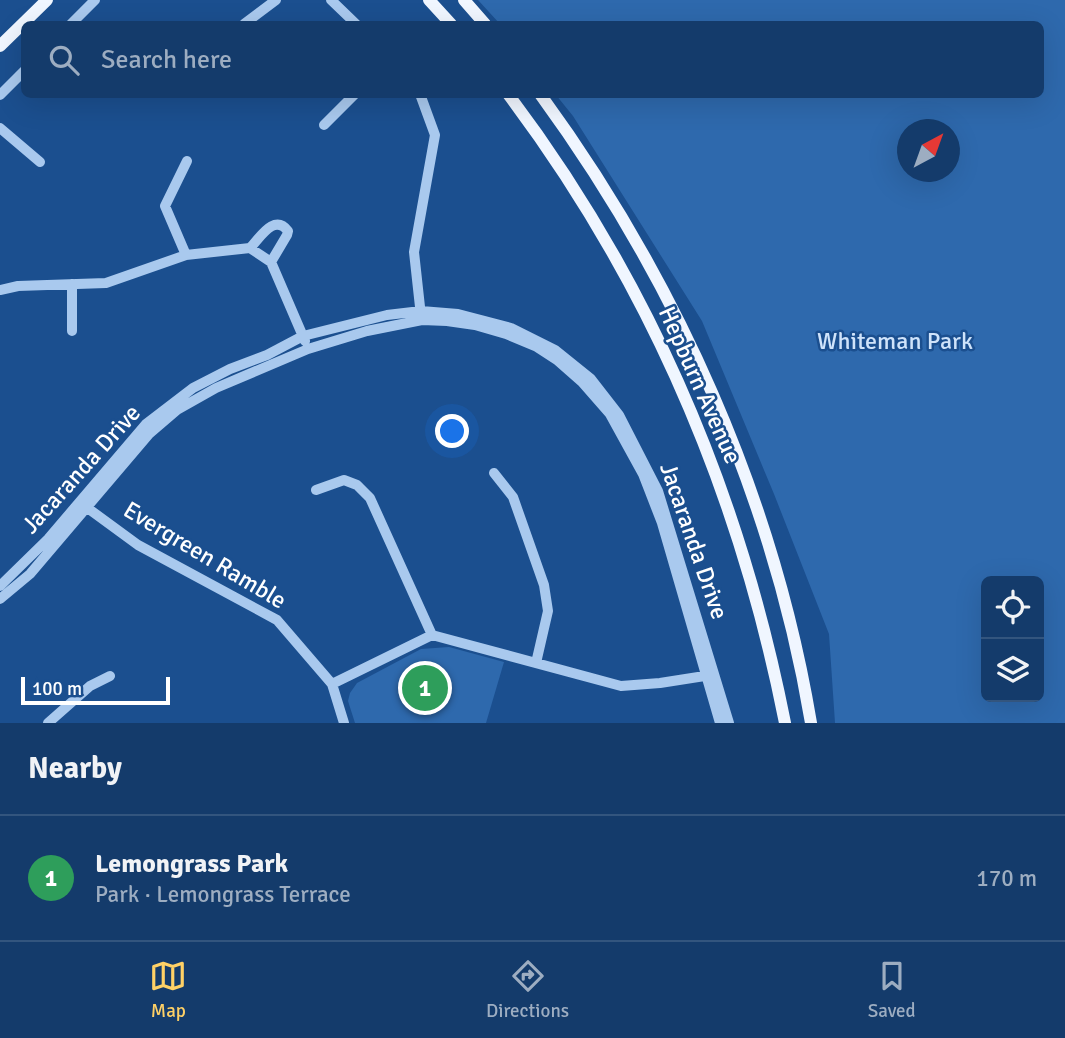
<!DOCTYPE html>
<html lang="en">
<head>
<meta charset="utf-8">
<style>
	:root { --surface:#143b6b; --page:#1d4271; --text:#f1f3f6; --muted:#9dadc1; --line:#33557e; --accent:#ffd166 }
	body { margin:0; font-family:Signika,sans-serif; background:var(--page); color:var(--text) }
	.controls { position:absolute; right:21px; bottom:21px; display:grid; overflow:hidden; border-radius:10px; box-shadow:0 7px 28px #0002 }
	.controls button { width:63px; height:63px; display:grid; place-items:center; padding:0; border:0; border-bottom:2px solid var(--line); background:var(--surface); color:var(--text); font:35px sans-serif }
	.compass { position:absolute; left:897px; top:119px; width:63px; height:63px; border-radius:50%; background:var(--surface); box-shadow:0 7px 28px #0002; rotate:41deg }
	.scale { position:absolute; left:21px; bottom:18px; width:149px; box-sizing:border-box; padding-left:7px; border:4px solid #fff; border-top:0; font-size:19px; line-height:24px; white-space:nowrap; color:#fff; -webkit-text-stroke:5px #1b4f8f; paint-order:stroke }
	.you { position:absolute; left:453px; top:432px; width:24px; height:24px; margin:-18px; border:5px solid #fff; border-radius:50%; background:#1a73e8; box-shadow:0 0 0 10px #1a73e833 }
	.badge { display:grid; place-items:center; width:46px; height:46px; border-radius:50%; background:var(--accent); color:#fff; font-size:23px; font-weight:700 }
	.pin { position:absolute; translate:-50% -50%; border:4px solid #fff; box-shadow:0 2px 7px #0006 }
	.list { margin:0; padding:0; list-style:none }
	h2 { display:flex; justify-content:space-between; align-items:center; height:91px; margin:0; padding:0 28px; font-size:30px }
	h2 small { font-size:23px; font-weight:400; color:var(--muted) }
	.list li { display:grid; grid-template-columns:46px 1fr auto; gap:21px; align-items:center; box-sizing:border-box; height:126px; padding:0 28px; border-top:2px solid var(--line) }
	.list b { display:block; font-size:26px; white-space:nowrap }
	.list p { margin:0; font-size:23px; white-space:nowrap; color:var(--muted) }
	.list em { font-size:23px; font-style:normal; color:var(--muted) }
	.icon { flex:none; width:38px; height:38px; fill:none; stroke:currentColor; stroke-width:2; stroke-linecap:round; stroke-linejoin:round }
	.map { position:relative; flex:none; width:1065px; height:723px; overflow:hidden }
	.search { position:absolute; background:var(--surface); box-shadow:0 7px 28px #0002; left:21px; right:21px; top:21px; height:77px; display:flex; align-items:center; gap:18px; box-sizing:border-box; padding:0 24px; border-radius:10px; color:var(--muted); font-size:26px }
	.sheet { height:217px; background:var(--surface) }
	nav { display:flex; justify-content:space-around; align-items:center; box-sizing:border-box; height:98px; border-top:2px solid var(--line); background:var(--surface); font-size:19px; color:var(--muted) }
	nav a { display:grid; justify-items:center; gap:4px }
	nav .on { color:var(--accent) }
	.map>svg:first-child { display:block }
</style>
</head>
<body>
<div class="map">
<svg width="1065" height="723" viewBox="0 0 1065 723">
	<rect width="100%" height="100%" fill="#1b4f8f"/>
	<path fill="#2e69ad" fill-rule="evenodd" d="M478,0H1065V723H835L829,634L774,494L702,321L573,116L556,95L1040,94V24H500ZM908,130H950V172H908ZM986,581H1039V697H986Z
		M449,647L504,662L486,723H355L348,701L350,693L357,683L421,649Z"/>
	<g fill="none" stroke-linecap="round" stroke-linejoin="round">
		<path stroke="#a9c9ee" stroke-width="10" d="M331,0L356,24
			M71,24L95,0
			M244,24L276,0
			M420,94L435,135L414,252L421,316
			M0,95L24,71
			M324,125L355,94
			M0,128L40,162
			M250,248C260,238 274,213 288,231L287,235L271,262
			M186,255L165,206L187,161
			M72,284V331
			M0,290L18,286L106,283L186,255L250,248L271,262L305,341
			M494,473L513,497L544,585L548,611L536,663
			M316,490L344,480L357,485L370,498L432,635
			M82,504L138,545L277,620L332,684L344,723
			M0,586L48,539L146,424L193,388L230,369L267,355L303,336L387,315L421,311L458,314L511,328L555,350L591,379L619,415L658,491L729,723
			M0,599L30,574L149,434L177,410L216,388L308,349L367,331L422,320L447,321L475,325L506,334L537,347L557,360L582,382L610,414L643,474L662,523L720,723
			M332,684L432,635L621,686L660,683L711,675
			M48,723L90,686L110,676"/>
		<path stroke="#f0f6ff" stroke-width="12" d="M429,0L451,24
			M464,0L485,24
			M0,46L47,0
			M508,94C649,281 740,494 785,723
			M540,94C676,280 773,496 811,723"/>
	</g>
	<g text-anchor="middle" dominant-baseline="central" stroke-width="5" stroke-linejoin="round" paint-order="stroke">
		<g font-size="24" fill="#cfe3fa" stroke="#1b4f8f">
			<text x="895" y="341">Whiteman Park</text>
		</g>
		<g font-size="24" fill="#fff" stroke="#1b4f8f">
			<text transform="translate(700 385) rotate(66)">Hepburn Avenue</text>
			<text transform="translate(81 469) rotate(-48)">Jacaranda Drive</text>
			<text transform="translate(694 541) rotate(71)">Jacaranda Drive</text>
			<text transform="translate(205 555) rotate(31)">Evergreen Ramble</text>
		</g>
	</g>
</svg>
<div class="controls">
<button><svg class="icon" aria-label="locate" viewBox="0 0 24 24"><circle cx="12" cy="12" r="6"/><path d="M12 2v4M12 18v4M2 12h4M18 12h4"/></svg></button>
<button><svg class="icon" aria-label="layers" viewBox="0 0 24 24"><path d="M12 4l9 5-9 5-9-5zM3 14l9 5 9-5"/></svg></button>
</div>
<svg class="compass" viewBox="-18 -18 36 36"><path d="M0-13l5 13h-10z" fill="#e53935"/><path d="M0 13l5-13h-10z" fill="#9dadc1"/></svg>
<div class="scale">100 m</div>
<div class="you"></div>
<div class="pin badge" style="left:425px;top:688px;background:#2e9e5b">1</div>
<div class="search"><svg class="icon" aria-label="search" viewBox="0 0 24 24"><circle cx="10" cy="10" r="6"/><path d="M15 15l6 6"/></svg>Search here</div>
</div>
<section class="sheet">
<h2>Nearby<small></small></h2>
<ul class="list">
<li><span class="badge" style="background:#2e9e5b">1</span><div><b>Lemongrass Park</b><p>Park · Lemongrass Terrace</p></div><em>170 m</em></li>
</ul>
</section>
<nav>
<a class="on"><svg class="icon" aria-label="map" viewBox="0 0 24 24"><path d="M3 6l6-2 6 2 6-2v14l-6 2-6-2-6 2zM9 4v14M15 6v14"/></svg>Map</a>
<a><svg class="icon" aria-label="directions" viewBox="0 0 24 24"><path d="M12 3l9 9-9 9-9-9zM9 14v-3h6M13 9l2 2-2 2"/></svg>Directions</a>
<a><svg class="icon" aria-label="saved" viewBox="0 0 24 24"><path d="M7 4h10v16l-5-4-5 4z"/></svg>Saved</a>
</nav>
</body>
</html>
